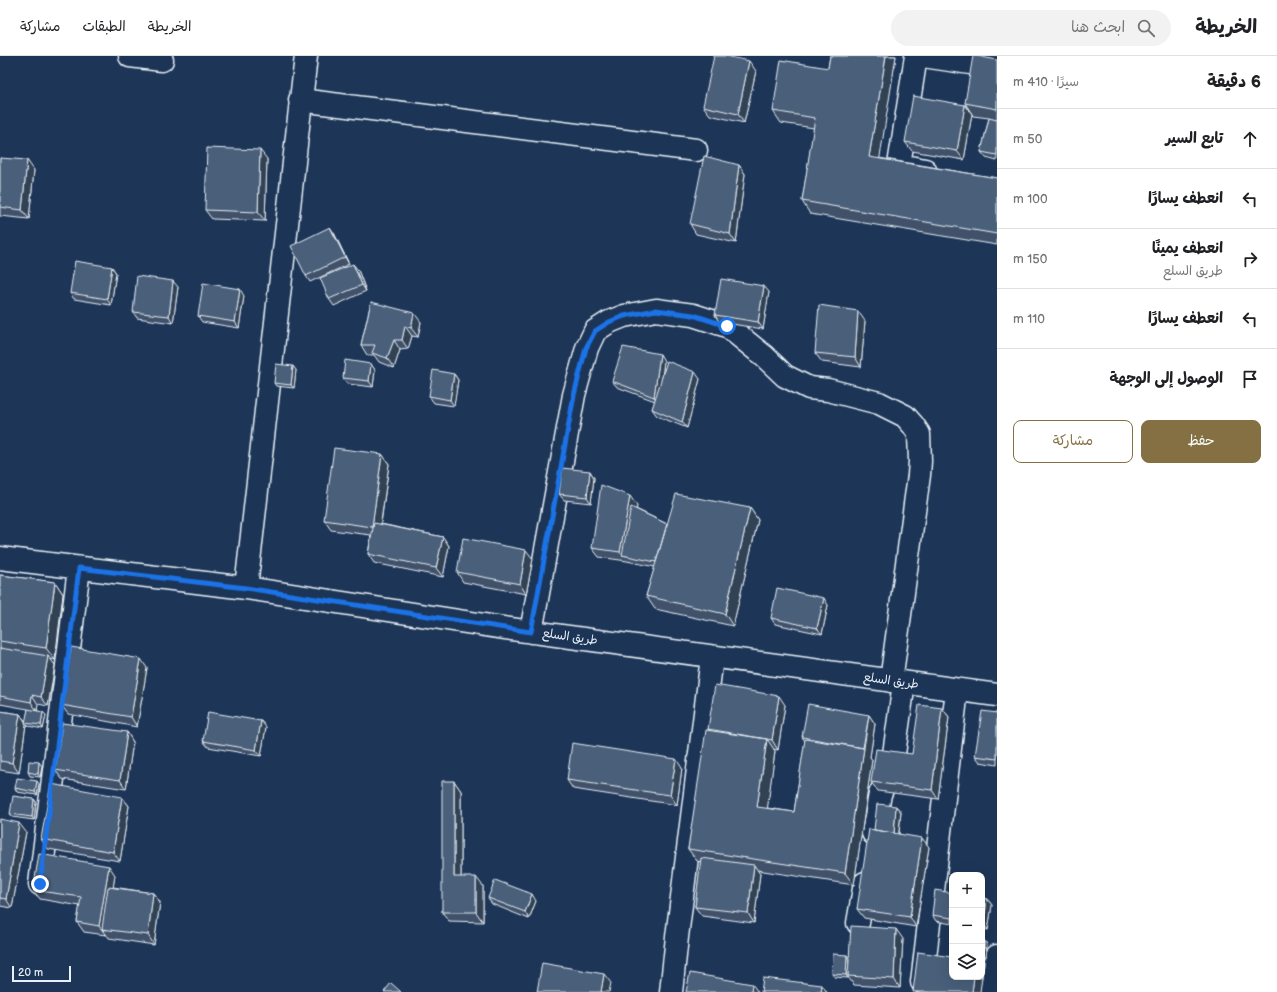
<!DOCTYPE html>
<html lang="ar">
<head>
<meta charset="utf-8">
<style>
	:root { --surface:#fff; --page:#f2f2f2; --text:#202124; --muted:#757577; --line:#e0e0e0; --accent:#847042 }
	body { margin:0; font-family:"Balsamiq Sans","Playpen Sans Arabic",sans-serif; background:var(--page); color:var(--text); direction:rtl }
	.controls { position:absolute; right:12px; bottom:12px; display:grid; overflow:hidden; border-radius:8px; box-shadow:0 4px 16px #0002 }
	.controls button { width:36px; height:36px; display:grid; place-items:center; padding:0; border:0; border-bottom:1px solid var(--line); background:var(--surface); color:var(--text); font:20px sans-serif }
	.scale { position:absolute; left:12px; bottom:10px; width:59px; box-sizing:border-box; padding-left:4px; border:2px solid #e8f1f8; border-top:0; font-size:11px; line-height:14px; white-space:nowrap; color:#e8f1f8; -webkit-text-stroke:3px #1d3557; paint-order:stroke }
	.stop { position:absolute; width:12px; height:12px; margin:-9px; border:3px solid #1a73e8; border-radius:50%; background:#fff }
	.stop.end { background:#1a73e8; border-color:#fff; box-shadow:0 1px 4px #0008 }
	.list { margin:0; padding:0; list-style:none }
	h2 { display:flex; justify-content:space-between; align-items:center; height:52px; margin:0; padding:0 16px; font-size:17px }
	h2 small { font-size:13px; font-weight:400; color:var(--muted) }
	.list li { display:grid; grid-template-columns:26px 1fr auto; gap:12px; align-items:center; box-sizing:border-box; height:60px; padding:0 16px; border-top:1px solid var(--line) }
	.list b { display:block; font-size:15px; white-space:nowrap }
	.list p { margin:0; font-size:13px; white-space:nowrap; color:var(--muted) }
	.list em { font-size:13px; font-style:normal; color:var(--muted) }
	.actions { display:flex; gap:8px; padding:12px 16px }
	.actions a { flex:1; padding:9px 0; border:1px solid var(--accent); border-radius:8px; text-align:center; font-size:14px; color:var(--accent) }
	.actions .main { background:var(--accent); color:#fff }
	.icon { flex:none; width:22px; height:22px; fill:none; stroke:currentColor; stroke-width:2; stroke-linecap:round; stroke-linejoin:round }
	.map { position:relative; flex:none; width:997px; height:936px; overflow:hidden; direction:ltr }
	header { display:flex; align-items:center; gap:24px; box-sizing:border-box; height:56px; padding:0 20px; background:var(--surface); border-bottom:1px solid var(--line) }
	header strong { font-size:19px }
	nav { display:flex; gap:22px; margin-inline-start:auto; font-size:14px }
	.search { width:280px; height:36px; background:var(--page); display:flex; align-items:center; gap:10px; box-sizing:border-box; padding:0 14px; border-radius:22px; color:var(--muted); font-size:15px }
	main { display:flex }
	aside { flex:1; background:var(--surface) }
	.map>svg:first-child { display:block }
</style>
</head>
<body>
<header>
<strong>الخريطة</strong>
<div class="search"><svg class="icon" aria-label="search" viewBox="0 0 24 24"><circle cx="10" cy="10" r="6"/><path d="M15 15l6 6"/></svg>ابحث هنا</div>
<nav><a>الخريطة</a><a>الطبقات</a><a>مشاركة</a></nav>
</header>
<main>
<aside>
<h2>6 دقيقة<small>سيرًا · 410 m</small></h2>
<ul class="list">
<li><svg class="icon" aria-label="ahead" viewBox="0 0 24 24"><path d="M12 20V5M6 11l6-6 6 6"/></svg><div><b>تابع السير</b></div><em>50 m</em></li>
<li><svg class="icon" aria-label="left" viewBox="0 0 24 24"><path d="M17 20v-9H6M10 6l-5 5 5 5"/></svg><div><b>انعطف يسارًا</b></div><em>100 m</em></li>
<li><svg class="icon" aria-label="right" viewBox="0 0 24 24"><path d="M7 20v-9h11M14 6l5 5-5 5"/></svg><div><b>انعطف يمينًا</b><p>طريق السلع</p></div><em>150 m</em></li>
<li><svg class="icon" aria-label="left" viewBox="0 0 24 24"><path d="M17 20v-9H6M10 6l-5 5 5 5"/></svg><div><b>انعطف يسارًا</b></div><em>110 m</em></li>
<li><svg class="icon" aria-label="arrive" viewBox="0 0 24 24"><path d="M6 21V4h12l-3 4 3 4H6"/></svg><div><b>الوصول إلى الوجهة</b></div></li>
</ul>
<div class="actions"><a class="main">حفظ</a><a>مشاركة</a></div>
</aside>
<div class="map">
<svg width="997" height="936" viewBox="0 0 997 936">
	<rect width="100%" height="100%" fill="#1d3557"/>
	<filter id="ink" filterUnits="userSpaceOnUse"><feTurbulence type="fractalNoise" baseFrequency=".025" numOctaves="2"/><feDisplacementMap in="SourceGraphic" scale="8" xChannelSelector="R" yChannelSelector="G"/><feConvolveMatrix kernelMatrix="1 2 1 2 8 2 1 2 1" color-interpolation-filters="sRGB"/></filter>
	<g filter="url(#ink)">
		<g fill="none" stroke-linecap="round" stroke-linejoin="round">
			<defs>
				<path id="minor" d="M130,0L162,4
					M916,0L899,109L925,114
					M923,0L997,11
					M300,44L696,94
					M0,502L246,532L504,572L997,639
					M246,532L306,0
					M531,576L574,339L587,292L595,275L609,266L624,260L656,254L693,259L727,270L764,300L785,320L809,332L828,334L879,347L905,360L913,369L919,378L920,405L919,419L891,625
					M873,777L880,738L892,712L904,627
					M40,828L79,512
					M858,867L865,827
					M922,926L957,634
					M671,936L677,881L712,601
					M991,936L997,900"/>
			</defs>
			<use href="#minor" stroke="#e8f1f8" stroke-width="25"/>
			<use href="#minor" stroke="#1d3557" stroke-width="22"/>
		</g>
		<path fill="#3f5169" stroke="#e8f1f8" d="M830,0H896L879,102L997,122V189L810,158L802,145L814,72L781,67L773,55L828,12Z
			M997,4V64L990,63L997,64V105L986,102L981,96L989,62L973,60L965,47Z
			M756,15L744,67L710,59L703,50Z
			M965,49L972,58L964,104L912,95L905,86Z
			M0,102L34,114L29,163L0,160Z
			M267,103L265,165L212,163L205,154Z
			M739,109L745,118L736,187L696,178L690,168Z
			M334,177L349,208L310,226L306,220Z
			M112,211L116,217L111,249L74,243L70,237Z
			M358,214L366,235L334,250L329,243Z
			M178,231L173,267L137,262L133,256Z
			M769,236L763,273L719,266L715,259Z
			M244,240L239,272L202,266L198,260Z
			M371,246L421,266L418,281L412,280L408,293L400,294L394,312L379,306L374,299H367L361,289Z
			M865,265L861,311L822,306L815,297Z
			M664,305L662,322L700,323L687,372L657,360L652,353L655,345L617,331L612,325Z
			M371,308L375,314L373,331L348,328L343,322Z
			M296,314L294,332L276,330L274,327Z
			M454,318L458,324L454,350L434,347L429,340Z
			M382,398L389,408L381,468L443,481L449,490L443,521L374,507L368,498L371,479L331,474L324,464Z
			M590,415L594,422L591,447L564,444L559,438Z
			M637,450L636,453L667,468L750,452L758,464L733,570L655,553L646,540L655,511L627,505L599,501L592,492Z
			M533,503L526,538L463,526L457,516Z
			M0,519L55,526L63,538L55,604L50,603L55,609L48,650L38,648L37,655L43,656L46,659L43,673L28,670L26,668L19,717L0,714V655L20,658L26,666L28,653L0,648Z
			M828,549L822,578L775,568L771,562Z
			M147,612L137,671L68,658L61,649Z
			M785,649L778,694L773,693L775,695L767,752L794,756L805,685L802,681L869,659L875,668L870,701L872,704L854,829L757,814L760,818L754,867L702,860L695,851L701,806L697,805L688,793L708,674V673Z
			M942,652L949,661L938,743L878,735L871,726L912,698Z
			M997,657V709L980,706L975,700Z
			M261,665L266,671L261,700L208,691L203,685Z
			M127,676L133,686L126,733L62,723L55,714Z
			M42,710L40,721L30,720L28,716Z
			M682,712L677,749L573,733L567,724Z
			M454,725L461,735V821L483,830V866L449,865L442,856Z
			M39,728L37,739L17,736L15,732Z
			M122,741L129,750L120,805L48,793L41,783Z
			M34,743L36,746L34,764L12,761L10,758Z
			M896,750L901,756L899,778L929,791L916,871L864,862L857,853Z
			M0,763L26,776L12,852L0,850Z
			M115,819L113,831L153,837L160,846L154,889L109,882L106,878V879L84,876L77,866L80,850L40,843L33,834Z
			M952,837V868L936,865L932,859Z
			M488,842L536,845L529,863L492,848Z
			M982,842L987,843L992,849L988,874L982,873Z
			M903,883L900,932L854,929L848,921V922L834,921L832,918L849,902Z
			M982,884L987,888L986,901H982Z"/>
		<path fill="#334255" stroke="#e8f1f8" d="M886,0H896L878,113L869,101Z
			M749,5L756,15L744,67L738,58Z
			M965,49L972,58L964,104L957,95Z
			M260,94L267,103L265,165L258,156Z
			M27,104L34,114L29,163L22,154Z
			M739,109L745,118L736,187L730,178Z
			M330,171L334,177L349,208L345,201Z
			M353,208L358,214L366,235L362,229Z
			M112,211L116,217L111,249L107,243Z
			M173,225L178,231L173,267L169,260Z
			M764,230L769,236L763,273L758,266Z
			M240,233L244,240L239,272L235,266Z
			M858,255L865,265L861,311L855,301Z
			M414,257L421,266L418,281L411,272Z
			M405,270L412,280L408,293L402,284Z
			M394,284L400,294L394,312L387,302Z
			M660,298L664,305L659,347L654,341Z
			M371,308L375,314L373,331L369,325Z
			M293,310L296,314L294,332L291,329Z
			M695,316L700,323L687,372L682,366Z
			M454,318L458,324L454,350L450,344Z
			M382,398L389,408L379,480L372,471Z
			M590,415L594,422L591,447L587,441Z
			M630,440L637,450L628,500L622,499L620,496Z
			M750,452L758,464L733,570L725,558Z
			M443,481L449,490L443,521L436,512Z
			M526,494L533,503L526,538L520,528Z
			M55,526L63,538L55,604L46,592Z
			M824,542L828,549L822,578L817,572Z
			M48,600L55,609L48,650L41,641Z
			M141,603L147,612L137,671L131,661Z
			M32,639L38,648L37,655L31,646Z
			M779,640L785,649L778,694L772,684Z
			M942,652L949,661L938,743L932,734Z
			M43,656L46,659L43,673L41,669Z
			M20,658L26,667H25L26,668L19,717L12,707Z
			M869,659L875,668L870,701L872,704L854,829L845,817Z
			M261,665L266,671L261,700L256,694Z
			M127,676L133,686L126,733L120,724Z
			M767,683L775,695L766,763L757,751Z
			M676,703L682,712L677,749L670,739Z
			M39,706L42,710L40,721L38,718Z
			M37,725L39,728L37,739L35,736Z
			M454,725L461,735V830L454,821Z
			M122,741L129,750L120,805L113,796Z
			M34,743L36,746L34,764L32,761Z
			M896,750L901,756L898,784L894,778Z
			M19,767L26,776L12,852L6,843Z
			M922,782L929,791L916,871L910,861Z
			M754,809L760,818L754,867L748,857Z
			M109,810L115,819L107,874L102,873L106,878V879L99,870Z
			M476,821L483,830V866L476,856Z
			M153,837L160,846L154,889L148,879Z
			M532,838L536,845L529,863L525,856Z
			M987,843L992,849L988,874L984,867Z
			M896,873L903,883L900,932L894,923Z
			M985,885L987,888L986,901L983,898Z
			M847,899L849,902L848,922L846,919Z
			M982,912L983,913L980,936H972L974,921H982Z
			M604,918L611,927L609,936H601Z
			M752,928L758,936H751Z
			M822,929L827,936H821Z"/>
		<path fill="#495e7a" stroke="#e8f1f8" d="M714,0H726L749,5L738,58L703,50Z
			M830,0H886L869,101L997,122V178L802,145L815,62L773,55L781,4L828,12Z
			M973,0H977L997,4V53L965,47Z
			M913,40L965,49L957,95L905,86Z
			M989,62L997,64V99L981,96Z
			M207,92L260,94L258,156L205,154Z
			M704,100L739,109L730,178L690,168Z
			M0,102L27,104L22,154L0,151Z
			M330,171L345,201L306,220L291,190Z
			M75,205L112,211L107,243L70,237Z
			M353,208L362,229L329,243L320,222Z
			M137,220L173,225L169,260L133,256Z
			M721,223L764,230L758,266L715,259Z
			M203,227L240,233L235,266L198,260Z
			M371,246L414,257L411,272L405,270L402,284H394L387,302L372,297L375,289H361Z
			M819,249L858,255L855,301L815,297Z
			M623,291L660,298L654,341L612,325Z
			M345,304L371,308L369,325L343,322Z
			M667,305L695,316L682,366L652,353Z
			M276,308L293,310L291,329L274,327Z
			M433,314L454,318L450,344L429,340Z
			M334,392L382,398L372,471L324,464Z
			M562,412L590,415L587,441L559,438Z
			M601,429L630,440L620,496L592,492Z
			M676,438L750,452L725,558L646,540Z
			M631,451L667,468L656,506L622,499Z
			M374,467L443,481L436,512L368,498Z
			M463,482L526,494L520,528L457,516Z
			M0,519L55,526L46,592L0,585Z
			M777,532L824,542L817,572L771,562Z
			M71,591L141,603L131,661L61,649Z
			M0,592L48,600L41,641L32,639L31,646L0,640Z
			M715,629L779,640L772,684L708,673Z
			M808,648L869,659L863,692L802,681Z
			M919,649L942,652L932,734L871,726L876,693L912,698Z
			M28,653L43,656L41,669L25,667Z
			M0,655L20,658L12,707L0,705Z
			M982,655L997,657V703L975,700Z
			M208,656L261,665L256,694L203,685Z
			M62,667L127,676L120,724L55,714Z
			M706,674L767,683L757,751L794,756L805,683L864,692L845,817L688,793Z
			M572,687L676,703L670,739L567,724Z
			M29,705L39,706L38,718L28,716Z
			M17,722L37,725L35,736L15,732Z
			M442,725H454V821H476V856H442Z
			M51,728L122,741L113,796L41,783Z
			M13,740L34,743L32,761L10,758Z
			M877,748L896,750L894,777L874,774Z
			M0,763L19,767L6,843L0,842Z
			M869,773L922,782L910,861L857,853Z
			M39,798L109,810L99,870L77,866L81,841L33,834Z
			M701,802L754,809L748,857L695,851Z
			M495,824L532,838L525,856L488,842Z
			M108,831L153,837L148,879L102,873Z
			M935,834L952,837V862L932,859Z
			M982,842L987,843L984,867H982Z
			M851,870L896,873L894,923L848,920Z
			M982,884L985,885L983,898H982Z
			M918,896L952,901V921H974L972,936H913Z
			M833,898L847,899L846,919L832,918Z
			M542,907L604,918L601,936H537Z
			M690,917L752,928L751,936H686Z
			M763,922L822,929L821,936H761Z
			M391,927L401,936H384Z"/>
	</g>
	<g fill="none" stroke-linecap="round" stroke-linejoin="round" filter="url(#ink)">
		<path stroke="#1a73e8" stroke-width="5" d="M40,828L79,512L246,532L531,576L574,339L586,292L595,275L609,266L624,260L656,254L693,259L727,270"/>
	</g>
	<g text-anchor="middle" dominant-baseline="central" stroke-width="3.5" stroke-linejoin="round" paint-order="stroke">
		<g font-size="12" fill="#e8f1f8" stroke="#1d3557">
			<text transform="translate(570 581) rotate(8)">طريق السلع</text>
			<text transform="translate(891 625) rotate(8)">طريق السلع</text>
		</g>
	</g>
</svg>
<div class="controls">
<button>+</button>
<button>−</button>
<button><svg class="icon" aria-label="layers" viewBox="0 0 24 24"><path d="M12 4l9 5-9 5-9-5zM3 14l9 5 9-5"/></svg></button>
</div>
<div class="scale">20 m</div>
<div class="stop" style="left:727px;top:270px"></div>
<div class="stop end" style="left:40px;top:828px"></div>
</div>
</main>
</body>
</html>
